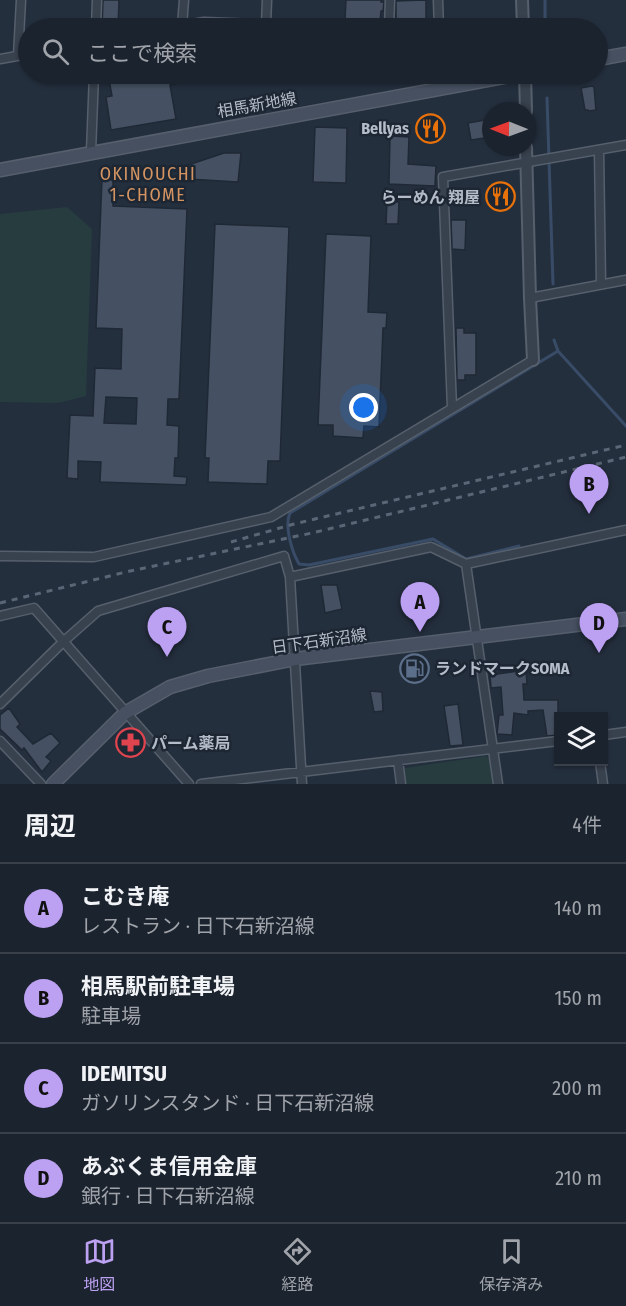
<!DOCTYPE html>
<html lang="ja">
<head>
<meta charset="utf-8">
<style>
	:root { --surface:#1b232e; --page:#242b36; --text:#f1f3f6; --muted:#a0a4aa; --line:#39404a; --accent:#bca0f2 }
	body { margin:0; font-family:"Fira Sans Condensed","Noto Sans JP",sans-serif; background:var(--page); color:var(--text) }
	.controls { position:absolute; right:18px; bottom:18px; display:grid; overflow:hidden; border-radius:0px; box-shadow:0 2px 4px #0004 }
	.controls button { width:54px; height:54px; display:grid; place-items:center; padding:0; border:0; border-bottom:2px solid var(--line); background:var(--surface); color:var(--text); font:30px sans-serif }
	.compass { position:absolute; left:482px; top:102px; width:54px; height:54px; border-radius:50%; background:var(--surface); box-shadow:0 2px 4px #0004; rotate:271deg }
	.you { position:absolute; left:364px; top:408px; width:21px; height:21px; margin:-15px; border:4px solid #fff; border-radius:50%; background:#1a73e8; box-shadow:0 0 0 9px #1a73e833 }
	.badge { display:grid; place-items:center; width:39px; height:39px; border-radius:50%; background:var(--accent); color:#111; font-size:20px; font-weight:700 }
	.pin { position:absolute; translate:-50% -50px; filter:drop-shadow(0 2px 3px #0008) }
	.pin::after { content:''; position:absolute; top:32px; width:21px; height:18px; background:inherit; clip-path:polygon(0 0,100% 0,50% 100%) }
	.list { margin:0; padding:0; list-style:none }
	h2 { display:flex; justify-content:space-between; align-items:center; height:78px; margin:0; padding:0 24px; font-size:26px }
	h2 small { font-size:20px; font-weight:400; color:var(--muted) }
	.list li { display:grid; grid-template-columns:39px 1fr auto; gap:18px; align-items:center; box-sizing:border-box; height:90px; padding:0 24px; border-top:2px solid var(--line) }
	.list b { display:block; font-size:22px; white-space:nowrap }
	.list p { margin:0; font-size:20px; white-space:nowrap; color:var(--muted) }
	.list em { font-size:20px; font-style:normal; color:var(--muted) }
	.icon { flex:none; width:33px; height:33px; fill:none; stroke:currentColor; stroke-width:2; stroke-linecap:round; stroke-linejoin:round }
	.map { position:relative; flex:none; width:626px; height:784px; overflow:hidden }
	.search { position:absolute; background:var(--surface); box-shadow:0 2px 4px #0004; left:18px; right:18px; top:18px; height:66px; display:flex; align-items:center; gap:15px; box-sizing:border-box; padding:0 21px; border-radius:33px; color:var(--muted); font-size:22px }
	.sheet { height:438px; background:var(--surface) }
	nav { display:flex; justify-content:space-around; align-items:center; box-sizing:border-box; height:84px; border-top:2px solid var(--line); background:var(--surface); font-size:16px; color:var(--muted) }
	nav a { display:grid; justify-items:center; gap:3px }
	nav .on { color:var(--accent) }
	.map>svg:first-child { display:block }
</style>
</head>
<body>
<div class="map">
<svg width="626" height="784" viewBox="0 0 626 784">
	<rect width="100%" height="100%" fill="#242f3e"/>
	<path fill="#263c3f" d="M67,207L92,229L86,396L58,403L0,402V214Z
		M486,756L490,759L493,784H405V768Z"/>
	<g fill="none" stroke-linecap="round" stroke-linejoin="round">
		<path stroke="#394c67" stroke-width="3" d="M545,0V28
			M547,98L553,284
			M554,340L558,351L626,426
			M519,546L466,559L433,539L309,565L299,564C292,552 284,526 290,513L558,351"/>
	</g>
	<path fill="#455162" stroke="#1f2835" stroke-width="1.5" fill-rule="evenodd" d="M103,0H119L118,28H102Z
		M346,0H381V2H384L383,11H381L380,22L345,20Z
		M426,0V28L396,27V1Z
		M108,74H207V78L170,85L176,119L111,130L106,97L112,96Z
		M592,86L594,87L596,110L589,111L588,110H585L581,88Z
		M491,119V137L471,140L468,123Z
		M315,127L347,128L346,183L313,182Z
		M390,136L409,137L408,164L436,166L435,186L389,184Z
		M224,153H241L238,182L188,179V165Z
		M102,179L113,180V206L187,209L179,399H168L167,425L179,426L178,458H175L174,476L187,477L186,485L100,482L101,462L78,461V479L67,478L70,415L93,416L95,368L121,369L122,329L96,328ZM106,397L137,398L136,424L104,423Z
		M387,202H399L398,224H386Z
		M451,220H466L465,250L452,249Z
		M215,224L289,227L280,461H268L267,484L208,482L209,458H205Z
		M326,234L371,236L368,312L387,313L386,328H383L379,427L364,426L363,438L333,436V425H318Z
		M456,328H464V333H476V375H465V380H457Z
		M321,585H337L342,609L325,613Z
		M526,670L527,684H523L524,700H558V735L547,736L543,710L528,711V715L514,713L512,735L497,734L499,715H503L501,687L491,688L490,675Z
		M370,691L382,692L383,711L374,712Z
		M458,704L463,745L450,746L444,706Z
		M9,708L20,724L17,727L33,744L51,733L60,743L46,757L51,761L42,772L24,748L22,750L0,729V715Z"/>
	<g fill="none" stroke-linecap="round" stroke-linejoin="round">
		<defs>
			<path id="minor" d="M438,0L439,28
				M266,25L267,0
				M182,26L184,0
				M96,28L97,0
				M169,28L204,22L361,28
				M389,28L390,0
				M18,56L21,0
				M0,59L28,54
				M599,150L601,284
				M91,152L94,74
				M530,298L626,280
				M452,408L443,177L626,145
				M0,556L94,557L271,517L533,360
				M466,564L498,784
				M0,616L34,608L189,784
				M0,704L64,641L98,611L284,556L290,577
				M604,735L626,732
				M0,741L41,784
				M398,760L401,784
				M600,762L603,784
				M201,784L558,741
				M302,784L290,577L431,547L466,564L626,530"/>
			<path id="tertiary" d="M522,0L523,28
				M525,74L526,111
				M526,147L530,298L533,360"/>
			<path id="secondary" d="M598,59L626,54
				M0,170L520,74
				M53,784L125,713L170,687L208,676L295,659L626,619"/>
		</defs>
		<use href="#minor" stroke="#565f6c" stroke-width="11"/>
		<use href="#tertiary" stroke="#565f6c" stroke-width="14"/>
		<use href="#secondary" stroke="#565f6c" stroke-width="15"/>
		<use href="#minor" stroke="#38414e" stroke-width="8"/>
		<use href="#tertiary" stroke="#38414e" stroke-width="10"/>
		<use href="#secondary" stroke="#465061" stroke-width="12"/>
		<path stroke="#5a6575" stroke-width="3" stroke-dasharray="6 6" stroke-linecap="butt" d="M231,542L294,524L626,445
			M0,603L130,571L312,533L626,457"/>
	</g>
	<defs>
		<symbol id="restaurant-ring" viewBox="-11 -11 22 22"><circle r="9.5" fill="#1d2633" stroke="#e8710a" stroke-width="1.5"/><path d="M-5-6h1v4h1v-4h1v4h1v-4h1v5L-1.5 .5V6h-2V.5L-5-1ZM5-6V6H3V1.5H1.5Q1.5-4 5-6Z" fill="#e8710a"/></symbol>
		<symbol id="fuel-ring" viewBox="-11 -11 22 22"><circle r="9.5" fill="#1d2633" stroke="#5c6f8a" stroke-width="1.5"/><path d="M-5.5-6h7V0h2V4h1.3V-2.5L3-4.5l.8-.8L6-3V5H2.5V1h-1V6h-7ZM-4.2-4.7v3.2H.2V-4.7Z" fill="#5c6f8a"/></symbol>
		<symbol id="pharmacy-ring" viewBox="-11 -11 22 22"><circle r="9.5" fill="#1d2633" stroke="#e0444e" stroke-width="1.5"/><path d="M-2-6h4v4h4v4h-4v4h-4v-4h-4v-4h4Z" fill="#e0444e"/></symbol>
	</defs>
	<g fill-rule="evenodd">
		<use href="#restaurant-ring" x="414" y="112" width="33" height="33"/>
		<use href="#restaurant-ring" x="484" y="180" width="33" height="33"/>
		<use href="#fuel-ring" x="398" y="652" width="33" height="33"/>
		<use href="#pharmacy-ring" x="114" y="726" width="33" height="33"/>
	</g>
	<g text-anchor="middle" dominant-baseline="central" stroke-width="5" stroke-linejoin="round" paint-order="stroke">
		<g font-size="16" fill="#b4bcc9" stroke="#1d2633">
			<text transform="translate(257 105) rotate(-10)">相馬新地線</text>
			<text transform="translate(319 641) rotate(-8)">日下石新沼線</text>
		</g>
		<g font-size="16" font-weight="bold" fill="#b4bcc9" stroke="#1d2633" text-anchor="end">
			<text x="409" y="128">Bellyas</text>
			<text x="480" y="197">らーめん 翔屋</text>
			<text x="435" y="668" text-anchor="start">ランドマークSOMA</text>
			<text x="151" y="743" text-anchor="start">パーム薬局</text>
		</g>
		<g font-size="18" letter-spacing="1.5" fill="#d59563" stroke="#1d2633">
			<text x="148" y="174">OKINOUCHI<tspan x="148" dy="21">1-CHOME</tspan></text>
		</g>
	</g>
</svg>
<div class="controls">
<button><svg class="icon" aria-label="layers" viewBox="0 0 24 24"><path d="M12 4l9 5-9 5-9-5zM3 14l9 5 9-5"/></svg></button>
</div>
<svg class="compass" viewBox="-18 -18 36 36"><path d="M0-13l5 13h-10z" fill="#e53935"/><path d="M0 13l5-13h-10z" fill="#a0a4aa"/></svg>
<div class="you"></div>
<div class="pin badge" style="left:420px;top:632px">A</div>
<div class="pin badge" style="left:589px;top:514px">B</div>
<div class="pin badge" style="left:167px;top:657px">C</div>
<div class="pin badge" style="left:599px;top:653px">D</div>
<div class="search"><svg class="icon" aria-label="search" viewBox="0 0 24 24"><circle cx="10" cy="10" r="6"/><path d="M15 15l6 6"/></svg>ここで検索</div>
</div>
<section class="sheet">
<h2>周辺<small>4件</small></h2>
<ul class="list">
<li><span class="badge">A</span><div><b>こむき庵</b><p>レストラン · 日下石新沼線</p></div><em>140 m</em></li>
<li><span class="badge">B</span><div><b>相馬駅前駐車場</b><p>駐車場</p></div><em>150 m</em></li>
<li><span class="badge">C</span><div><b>IDEMITSU</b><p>ガソリンスタンド · 日下石新沼線</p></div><em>200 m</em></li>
<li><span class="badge">D</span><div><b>あぶくま信用金庫</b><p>銀行 · 日下石新沼線</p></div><em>210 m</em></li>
</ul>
</section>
<nav>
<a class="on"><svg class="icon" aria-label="map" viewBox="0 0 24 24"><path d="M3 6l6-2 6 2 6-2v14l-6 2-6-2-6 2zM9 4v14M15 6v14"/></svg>地図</a>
<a><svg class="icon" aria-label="directions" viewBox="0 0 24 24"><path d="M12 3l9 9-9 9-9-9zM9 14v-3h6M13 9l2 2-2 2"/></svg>経路</a>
<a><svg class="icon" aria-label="saved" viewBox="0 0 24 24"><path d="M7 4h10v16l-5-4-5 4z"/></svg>保存済み</a>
</nav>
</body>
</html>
